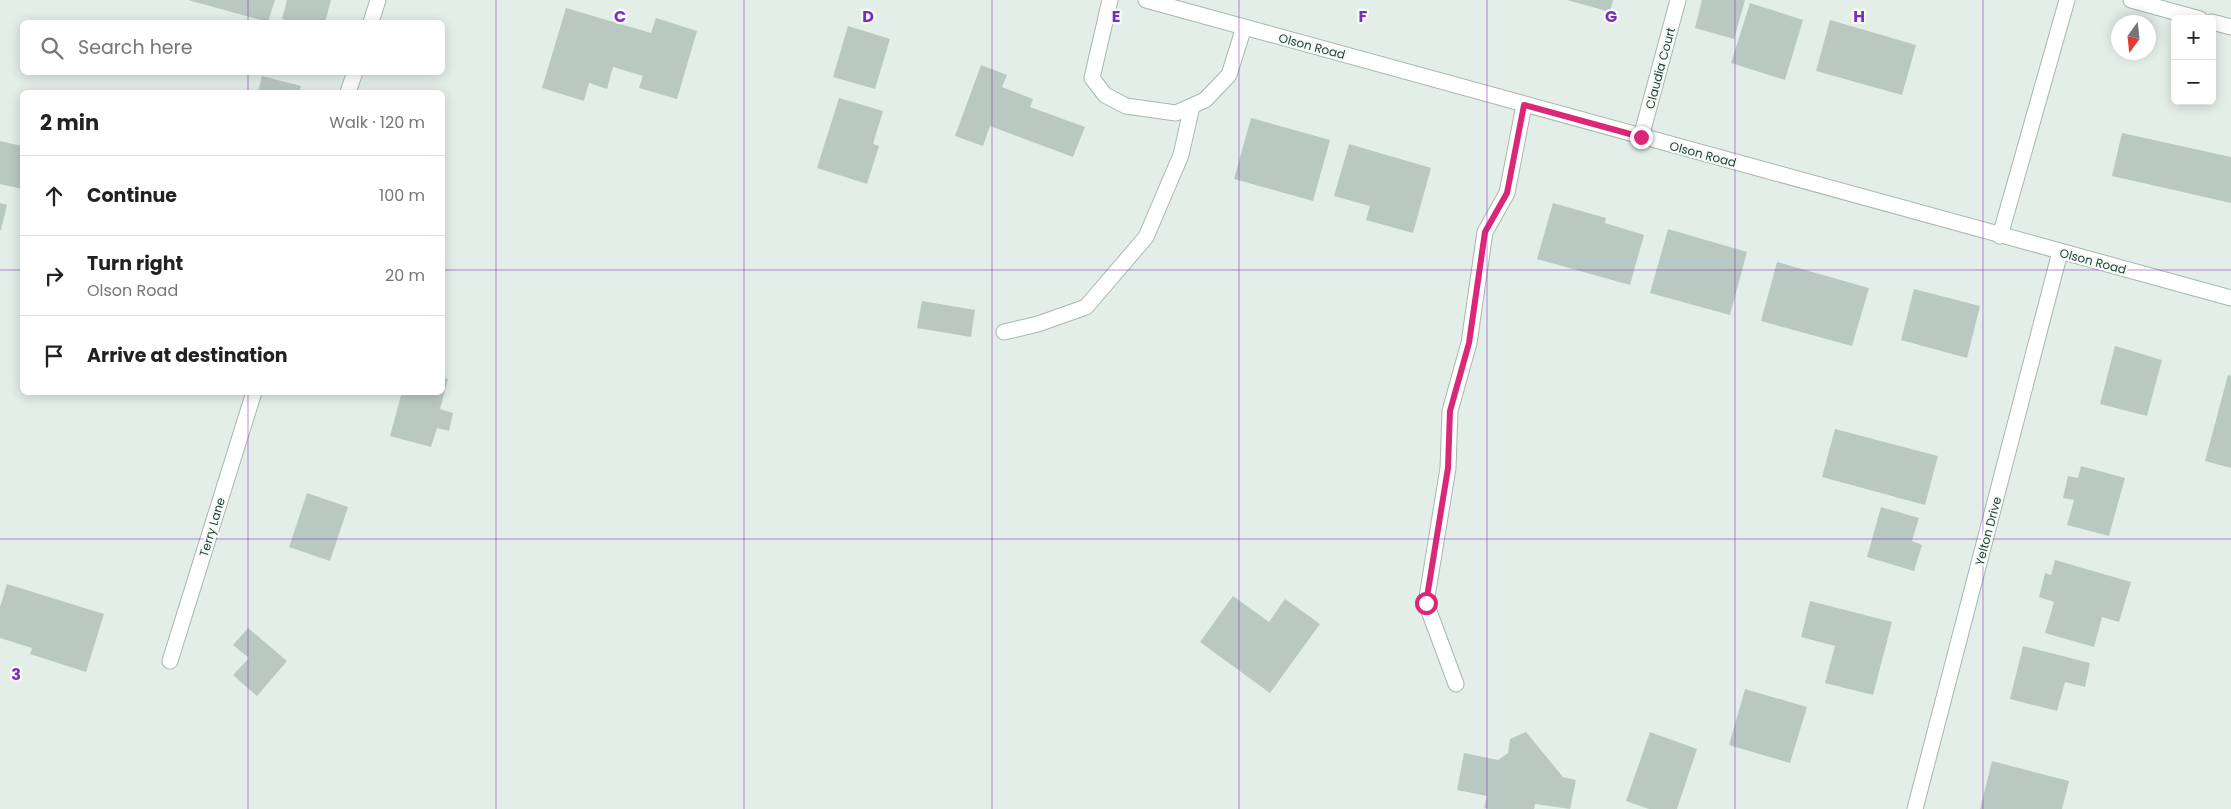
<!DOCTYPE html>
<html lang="en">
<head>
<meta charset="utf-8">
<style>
	:root { --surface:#fff; --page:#f6f6f6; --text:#222; --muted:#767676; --line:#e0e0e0 }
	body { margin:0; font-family:Poppins,sans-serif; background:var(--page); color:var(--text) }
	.controls { position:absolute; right:15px; top:15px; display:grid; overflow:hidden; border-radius:8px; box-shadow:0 2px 12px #0003 }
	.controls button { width:45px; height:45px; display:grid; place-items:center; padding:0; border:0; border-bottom:1px solid var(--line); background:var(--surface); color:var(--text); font:25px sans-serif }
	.compass { position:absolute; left:2111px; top:15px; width:45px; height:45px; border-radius:50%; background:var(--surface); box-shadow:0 2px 12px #0003; rotate:195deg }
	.stop { position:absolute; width:15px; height:15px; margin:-11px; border:4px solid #db2777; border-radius:50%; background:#fff }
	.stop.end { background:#db2777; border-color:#fff; box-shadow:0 1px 5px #0008 }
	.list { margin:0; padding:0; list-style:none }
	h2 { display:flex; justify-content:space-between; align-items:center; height:65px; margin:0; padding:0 20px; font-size:21px }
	h2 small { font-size:16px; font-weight:400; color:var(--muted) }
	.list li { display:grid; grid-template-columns:32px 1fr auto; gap:15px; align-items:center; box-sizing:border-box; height:80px; padding:0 20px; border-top:1px solid var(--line) }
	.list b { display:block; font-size:19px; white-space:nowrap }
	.list p { margin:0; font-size:16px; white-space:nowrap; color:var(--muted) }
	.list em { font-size:16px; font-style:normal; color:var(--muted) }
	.icon { flex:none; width:28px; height:28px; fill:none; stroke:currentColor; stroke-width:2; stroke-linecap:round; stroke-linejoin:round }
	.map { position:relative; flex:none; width:2231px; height:809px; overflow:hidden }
	.search { position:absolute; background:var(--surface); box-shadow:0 2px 12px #0003; left:20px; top:20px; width:425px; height:55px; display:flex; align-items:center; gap:12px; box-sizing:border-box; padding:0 18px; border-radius:8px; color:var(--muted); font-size:19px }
	.panel { position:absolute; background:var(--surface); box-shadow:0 2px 12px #0003; left:20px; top:90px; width:425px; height:305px; border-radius:8px }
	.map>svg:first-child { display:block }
</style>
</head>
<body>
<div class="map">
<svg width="2231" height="809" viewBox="0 0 2231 809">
	<rect width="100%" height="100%" fill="#e4eee9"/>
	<path fill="#b9c9c2" d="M188,0H275L268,22Z
		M287,0H331L325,22H295L282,19Z
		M1567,0H1613L1610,12Z
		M1702,0H1745L1734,39L1695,28Z
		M1750,3L1803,20L1785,80L1731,63Z
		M566,8L651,33L656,18L697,31L677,99L639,88L643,76L613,67L607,89L589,83L584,101L542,88Z
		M1830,20L1916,45L1902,95L1816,71Z
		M848,26L890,39L875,89L833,77Z
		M981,65L1007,75L1002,87L1033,99L1030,107L1085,127L1073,157L990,126L983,146L955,136Z
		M262,76L301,86L299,92H258Z
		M839,98L883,111L873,144L879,146L867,184L817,168Z
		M1251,118L1330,140L1313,201L1234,179Z
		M2122,133L2231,157V203L2112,176Z
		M0,141L22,146V189L0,184Z
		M1349,144L1431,168L1413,233L1366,220L1370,206L1334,196Z
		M0,203L7,205L1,230H0Z
		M1553,203L1606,218L1605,223L1644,235L1630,285L1537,259Z
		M1668,229L1747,252L1730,315L1650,293Z
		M1777,262L1869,288L1852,346L1761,321Z
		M1914,289L1980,306L1967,358L1901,340Z
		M922,301L975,310L971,337L917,328Z
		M2115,346L2162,360L2147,416L2100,404Z
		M2228,375L2231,376V468L2205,461Z
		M442,377L448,379L440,409L453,413L449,431L437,428L431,447L390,436L402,392H442Z
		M1835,429L1938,456L1925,505L1822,477Z
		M2081,466L2125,478L2109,536L2067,525L2074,500L2063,498L2068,476L2078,478Z
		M307,493L348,507L330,561L289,547Z
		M1881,507L1919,518L1912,541L1922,545L1914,571L1867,557Z
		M2055,560L2131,582L2119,622L2102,617L2094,647L2045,633L2054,602L2039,597L2045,573L2051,575Z
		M7,584L104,614L86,672L30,654L32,648L0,638V607Z
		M1233,596L1269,622L1285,599L1320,624L1270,693L1200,642Z
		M1810,601L1892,622L1873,695L1825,683L1835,646L1801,637Z
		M248,628L287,661L257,696L233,675L249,658L233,645Z
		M2023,646L2090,663L2085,687L2065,682L2057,711L2010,699Z
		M1745,689L1807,707L1790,763L1729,745Z
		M1526,732L1563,777L1576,780L1570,809L1535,804L1534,809H1489L1484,808L1487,796L1457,790L1464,753L1498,760L1508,753L1510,739Z
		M1650,732L1697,749L1677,809H1649L1626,801Z
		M1992,761L2069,781L2062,809H1980Z"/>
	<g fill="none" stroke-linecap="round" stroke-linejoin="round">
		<defs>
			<path id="lane" d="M1110,0L1092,78L1105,95L1126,106L1176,113L1205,100L1229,75L1244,27
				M2131,0L2200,19
				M2212,22L2231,27
				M2000,236L2067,0
				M1004,332L1038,324L1086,307L1146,237L1181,155L1192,106
				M1456,684L1426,603L1448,468L1450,411L1469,343L1485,232L1507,193L1524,105"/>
			<path id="street" d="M1146,0L2231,298
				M371,22L378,0
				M348,92L355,72
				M1641,137L1678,0
				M170,661L254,392
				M1915,809L2060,252"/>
		</defs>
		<use href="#lane" stroke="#a6b6b0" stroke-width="17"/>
		<use href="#street" stroke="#a6b6b0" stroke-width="17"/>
		<use href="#lane" stroke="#fff" stroke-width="15"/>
		<use href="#street" stroke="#fff" stroke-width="15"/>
	</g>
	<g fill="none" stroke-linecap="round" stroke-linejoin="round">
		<path stroke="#db2777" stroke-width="6" d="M1426,603L1448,468L1450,411L1469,343L1485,232L1507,193L1524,105L1641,137"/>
	</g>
	<path fill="none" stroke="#7b2cbf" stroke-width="1" stroke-opacity="0.55" d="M248,0V22M496,0V809M744,0V809M992,0V809M1239,0V809M1487,0V809M1735,0V809M1983,0V809M248,72V92M0,270H22M442,270H2231M248,392V809M0,539H2231"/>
	<g text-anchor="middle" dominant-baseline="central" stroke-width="4.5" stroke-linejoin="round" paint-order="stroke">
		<g font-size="12" fill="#224037" stroke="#f5faf7">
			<text transform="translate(1312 46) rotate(15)">Olson Road</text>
			<text transform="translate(1660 68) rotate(-75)">Claudia Court</text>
			<text transform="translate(1703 154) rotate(15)">Olson Road</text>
			<text transform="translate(2093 261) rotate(15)">Olson Road</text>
			<text transform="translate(212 527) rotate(-73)">Terry Lane</text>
			<text transform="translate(1988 531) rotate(-75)">Yelton Drive</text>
		</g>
	</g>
	<g font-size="16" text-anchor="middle" font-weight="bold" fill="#7b2cbf" stroke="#f5faf7" stroke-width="4.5" stroke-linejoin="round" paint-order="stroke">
		<text x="620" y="22">C</text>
		<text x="868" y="22">D</text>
		<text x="1116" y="22">E</text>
		<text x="1363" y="22">F</text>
		<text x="1611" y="22">G</text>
		<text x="1859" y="22">H</text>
		<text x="16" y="680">3</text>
	</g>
</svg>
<div class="controls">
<button>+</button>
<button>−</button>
</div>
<svg class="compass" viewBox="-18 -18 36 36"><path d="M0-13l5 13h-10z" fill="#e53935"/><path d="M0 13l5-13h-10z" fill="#767676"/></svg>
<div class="stop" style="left:1426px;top:603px"></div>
<div class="stop end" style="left:1641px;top:137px"></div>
<div class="search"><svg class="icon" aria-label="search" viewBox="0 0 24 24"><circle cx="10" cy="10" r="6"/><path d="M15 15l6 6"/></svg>Search here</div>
<section class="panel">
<h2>2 min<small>Walk · 120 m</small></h2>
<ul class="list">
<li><svg class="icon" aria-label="ahead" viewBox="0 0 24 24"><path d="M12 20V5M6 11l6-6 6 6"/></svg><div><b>Continue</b></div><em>100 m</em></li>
<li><svg class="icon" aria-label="right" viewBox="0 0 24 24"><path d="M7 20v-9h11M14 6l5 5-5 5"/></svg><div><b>Turn right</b><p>Olson Road</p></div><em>20 m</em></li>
<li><svg class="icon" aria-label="arrive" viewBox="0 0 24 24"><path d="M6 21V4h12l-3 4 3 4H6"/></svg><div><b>Arrive at destination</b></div></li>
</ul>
</section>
</div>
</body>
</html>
